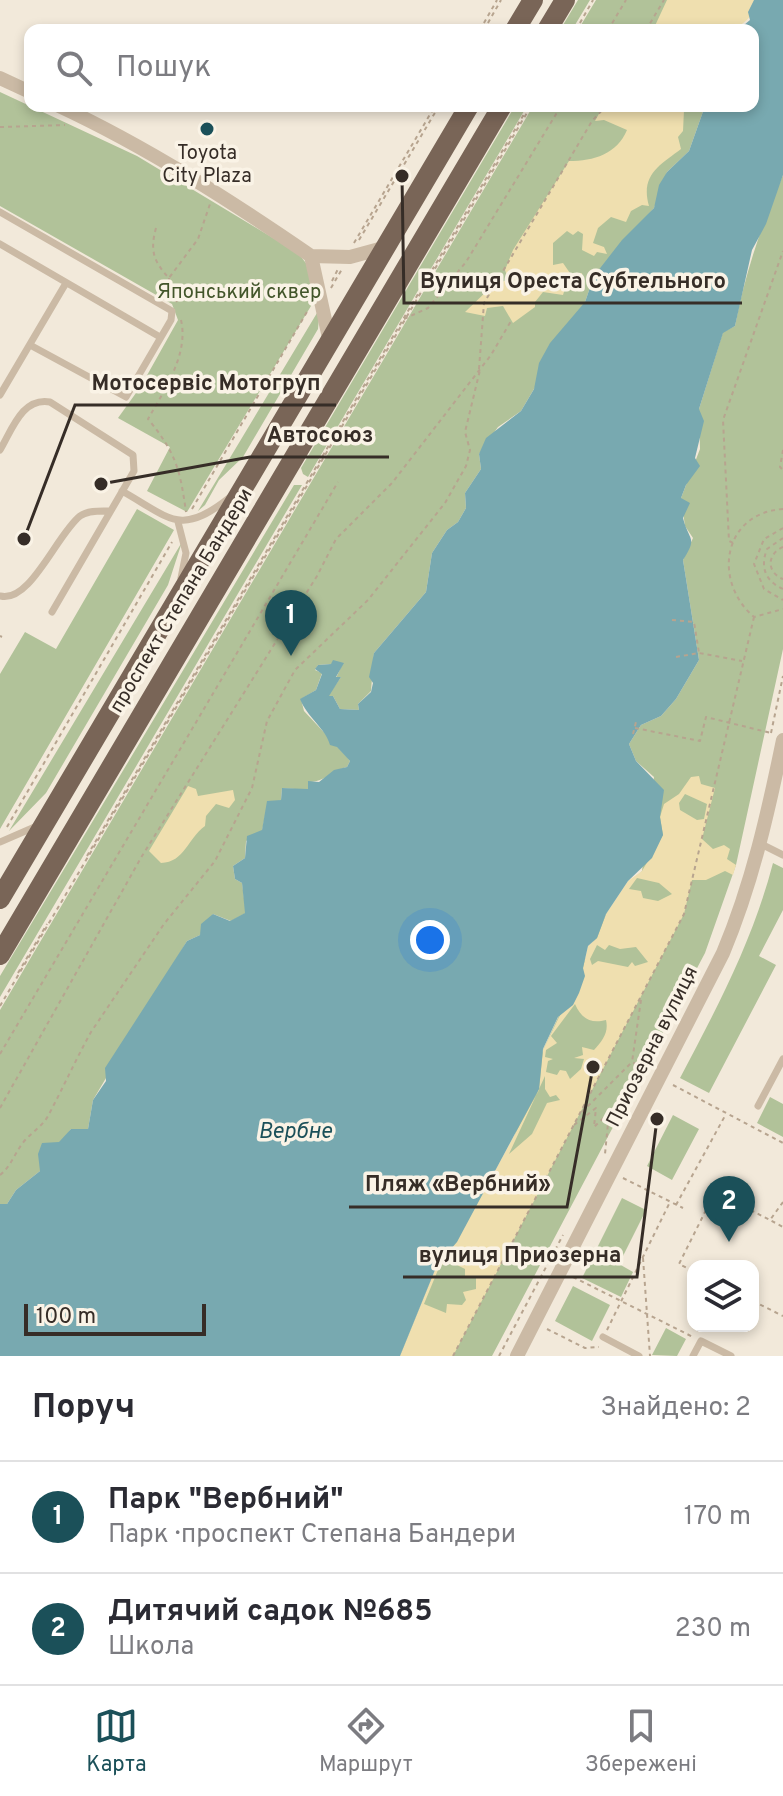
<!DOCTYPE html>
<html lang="uk">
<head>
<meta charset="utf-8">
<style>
	:root { --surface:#fff; --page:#f7f7f7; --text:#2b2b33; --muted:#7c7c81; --line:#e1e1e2; --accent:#1b5059 }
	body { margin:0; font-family:Overpass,sans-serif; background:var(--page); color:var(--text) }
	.controls { position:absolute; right:24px; bottom:24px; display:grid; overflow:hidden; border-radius:16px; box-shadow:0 4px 12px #0003 }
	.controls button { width:72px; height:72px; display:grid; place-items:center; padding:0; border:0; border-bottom:2px solid var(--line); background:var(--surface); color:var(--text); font:40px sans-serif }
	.scale { position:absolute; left:24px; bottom:20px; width:182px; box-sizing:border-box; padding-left:8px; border:4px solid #362d27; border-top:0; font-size:22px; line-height:28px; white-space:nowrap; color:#362d27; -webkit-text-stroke:6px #faf3e6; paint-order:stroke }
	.you { position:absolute; left:430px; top:940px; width:28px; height:28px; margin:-20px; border:6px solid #fff; border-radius:50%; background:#1a73e8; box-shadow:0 0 0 12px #1a73e833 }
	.badge { display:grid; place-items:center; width:52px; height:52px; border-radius:50%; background:var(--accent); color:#fff; font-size:26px; font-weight:700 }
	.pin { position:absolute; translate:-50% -66px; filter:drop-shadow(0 2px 4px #0008) }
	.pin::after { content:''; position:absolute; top:42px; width:28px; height:24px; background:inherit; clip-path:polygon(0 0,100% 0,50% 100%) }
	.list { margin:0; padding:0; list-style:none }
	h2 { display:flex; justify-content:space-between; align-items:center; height:104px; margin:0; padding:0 32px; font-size:34px }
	h2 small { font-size:26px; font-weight:400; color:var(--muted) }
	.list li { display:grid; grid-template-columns:52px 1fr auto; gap:24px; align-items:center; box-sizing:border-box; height:112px; padding:0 32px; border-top:2px solid var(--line) }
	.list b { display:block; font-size:30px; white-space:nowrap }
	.list p { margin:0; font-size:26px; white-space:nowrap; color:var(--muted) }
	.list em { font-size:26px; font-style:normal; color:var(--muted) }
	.icon { flex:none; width:44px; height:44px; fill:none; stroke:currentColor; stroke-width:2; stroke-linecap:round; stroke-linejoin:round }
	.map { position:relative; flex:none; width:783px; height:1356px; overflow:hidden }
	.search { position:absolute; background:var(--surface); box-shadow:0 4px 12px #0003; left:24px; right:24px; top:24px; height:88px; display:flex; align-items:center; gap:20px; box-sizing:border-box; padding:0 28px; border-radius:16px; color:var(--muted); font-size:30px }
	.sheet { height:328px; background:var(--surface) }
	nav { display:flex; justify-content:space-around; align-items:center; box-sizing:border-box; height:112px; border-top:2px solid var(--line); background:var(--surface); font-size:22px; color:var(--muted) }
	nav a { display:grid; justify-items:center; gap:4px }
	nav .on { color:var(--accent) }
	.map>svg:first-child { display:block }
</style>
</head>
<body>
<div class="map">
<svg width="783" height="1356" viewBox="0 0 783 1356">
	<rect width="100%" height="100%" fill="#f2e9da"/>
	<path fill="#b1c299" d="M578,0H590L572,30H560Z
		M596,0H754L738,30H578Z
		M0,92L137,156L298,253L309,267L317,296L187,512L147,491L170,447L118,418L141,386L178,320L172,304L0,206Z
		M515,106H527L308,477L303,474L301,468Z
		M533,106H705L689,151L667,172L654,208L594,276L585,302L521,411L498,427L479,454L481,469L465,493L466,508L458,522L447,530L432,553L426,592L374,653L371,691L358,704L359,710L340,709L333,696H328L341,677L336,678L343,663L318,665L315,670L322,673L316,690L301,699L304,711L347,757L350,761L347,767C332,771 325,782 308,782V790L282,788L281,800L267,806L262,831L246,841L245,858L233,866L235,879L242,883L246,913L231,921L213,914L200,935L187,941L93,1100L88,1129H71L40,1171L16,1190L7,1204H0V1010Z
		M783,175V649L736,865L705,953L492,1356H400L433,1275L511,1146L543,1050L606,914L642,871L654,777L636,761L629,744L641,725L661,716L676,699L699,660L683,560L693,538L685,526L681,498L700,449L699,409L723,332L735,326C745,273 762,224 783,175Z
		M320,308L318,329L243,457L219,480L205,505L198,511Z
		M294,485H302L0,997V976Z
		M137,509L174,530L0,829V674L25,632L56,649Z
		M182,542L168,585L46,793L9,831Z
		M773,863L783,868V910L759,956L776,965L709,1093L680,1078C717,1008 753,940 773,863Z
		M770,1097L783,1104V1137L757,1123Z
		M673,1115L699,1129L672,1180L647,1166Z
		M622,1198L646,1210L619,1264L633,1272L621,1297L582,1278Z
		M573,1286L610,1305L592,1341L555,1321Z
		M666,1328L686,1339L677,1356L652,1355Z"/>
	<path fill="#efdfaf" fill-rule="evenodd" d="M667,0H754C755,44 684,30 653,30Z
		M611,106H679L684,110L683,131L678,137L681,149C660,165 640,175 649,206L642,205L631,211L626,222L611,217L598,228L593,243L604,247L607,254L597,252L594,256L582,250L583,234L578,231L573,235L567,231L553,243V265L563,263L572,276L582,273L581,278L566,285L563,295L543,292L535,302V307L513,323L503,306L487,308L485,316L465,312L490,288L508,279L505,270L513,250L569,161C594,161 617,154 627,130L604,120L595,121L601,110L607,111Z
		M699,776L701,784L715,788L702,839L713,849L724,845L730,849L727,859L736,865L733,875L725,871L706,880H692L684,914L453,1356H400L437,1265L473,1211L539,1090L543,1050L583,968L588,946L597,938L606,914L628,881L642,871L663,835L660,817L664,804L679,794L691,777ZM685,794L707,804L704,819L697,820L680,810L679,803ZM637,878L659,883L672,894L658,901L643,898L641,891L629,889ZM597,945L605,950L609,945L620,949L636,947L648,962L635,966L632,962L628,967L598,961L592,965L590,959ZM575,1004C581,1018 590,1024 606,1020C609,1033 602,1041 594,1050L582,1047L583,1055L574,1058L584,1059L581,1069L570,1079L566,1071L560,1070L557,1075L546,1072L548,1061L553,1059L545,1057L546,1050L557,1043L551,1036ZM545,1076V1089L550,1097L556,1095L560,1100L547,1103L532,1134L509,1154ZM453,1263L465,1269V1276L476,1278V1289L463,1292L466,1300L462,1305L447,1304L446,1313L424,1304L440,1265Z
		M188,786L196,789L198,796L233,790L235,800L229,808L216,804L206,816L205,826C187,839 185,862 161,863L149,851Z"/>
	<path fill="#78a9b0" d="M754,0H783V175L766,224L752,250L735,326L723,333L699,409L704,421L695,458L700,466L686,485L681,498L690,503L683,518C689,542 698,536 683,560L699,660L676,699L661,716L641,725L629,744L636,761L664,790L660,817L663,835L652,858L628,881L606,914L597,938L588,946L583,968L585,976L579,993L573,1005L558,1017L543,1049L539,1089L457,1242L437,1265L400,1356H0V1204H7L16,1190L40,1171L38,1154L42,1143L59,1142L71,1129H88L93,1100L106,1081L105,1068L187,941L200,935L201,924L213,914L230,921L245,913L242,883L235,879L233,866L245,858L247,836L262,830L267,801L281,800L282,788L308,789V781L319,782L334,770L347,767L350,761L337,747L330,745C326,729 307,717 300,699L316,690L322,674L315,669L318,665L331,664L333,660L344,663L336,677H341L329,696H333L340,709L359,710L358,704L371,692L373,683L369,677L374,653L426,592L432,553L447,530L458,522L466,508L465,493L481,469L479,454L486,438L521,411L534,389L539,363L550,343L585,302L594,276L622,240L654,208L659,185L667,172L689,151L705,106H753V30H738L750,20L748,12Z"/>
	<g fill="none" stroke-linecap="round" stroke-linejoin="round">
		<path stroke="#b7a48f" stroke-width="2" stroke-dasharray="4 4" stroke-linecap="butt" d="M480,30L497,0
			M484,30L501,0
			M576,30L593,0
			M608,30L626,0
			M646,30L664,0
			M0,127L65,125
			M156,228C150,250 153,261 169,278L198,239L210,204
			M359,240L439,106
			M354,243L435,106
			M169,278V290L177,302
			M332,281L338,269
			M331,288L342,269
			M404,319L428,308L466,262L561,106
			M181,320C189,354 164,391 148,419C176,453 180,469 186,512
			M479,369L484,303L592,121L606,106
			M783,450L780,467L783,470
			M192,509L308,310
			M783,509C723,513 712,581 754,617L783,609
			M783,528L764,539L754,564L764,589L783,600
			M783,538L767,549C760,567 765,581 783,589
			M733,543L729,541L723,420L783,251
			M783,547C767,554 766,572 783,579
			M672,620L694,622L699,653
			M0,636L2,637
			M676,657L699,653L742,661
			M635,728L700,741L706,717L771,733
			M771,733L783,676
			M633,734L636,722
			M7,827L172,542
			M87,856L524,114
			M18,973L47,924
			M641,1000L632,1062L649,1071
			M0,1006L531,106
			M0,1054L338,482
			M673,1085L783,1143
			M0,1108L142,856L317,576L336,539L392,483L491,355L511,321
			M582,1112L631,1063
			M574,1125L596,1108L594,1127L609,1113L605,1154
			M0,1175C11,1166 14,1155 22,1144C29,1134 42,1127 48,1116C63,1088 76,1059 91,1032L164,924L215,861L252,788L267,721L295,670L368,600L445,503L466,466L470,450L465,432L480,370
			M623,1178L683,1208
			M783,1202L770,1220L783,1227
			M676,1205L726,1114
			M643,1258L650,1356
			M693,1271L679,1264L715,1192L770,1220
			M573,1277L693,1337
			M753,1301L783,1316
			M547,1329L585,1348L599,1347
			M607,1330L670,1202
			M453,1356L684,914L754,617
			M499,1356L563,1235"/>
		<path stroke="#cbbaa5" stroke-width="7" d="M0,212L172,311L171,320L126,397L30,345
			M0,244L160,337
			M0,395L66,283
			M0,450C12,430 22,397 50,402L133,455L134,471L52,612
			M122,491C170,518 180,537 229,498
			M178,522L186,553L181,578
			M0,596C30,604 57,534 80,516C88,510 101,511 110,511
			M0,842L37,826
			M761,844L783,855
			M758,1106L783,1059
			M603,1337L639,1356
			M693,1356L701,1341L731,1356"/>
		<path stroke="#cbbaa5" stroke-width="14" d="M0,78L30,92
			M59,106C147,147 231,201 311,256
			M329,338L311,256L350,257L383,248
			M517,1356L723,953C752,884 768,813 783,740"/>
		<path stroke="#796557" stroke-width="20" d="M515,30L533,0
			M547,30L565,0
			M0,899L469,106
			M0,955L502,106"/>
	</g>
	<circle fill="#1b5059" stroke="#faf3e6" stroke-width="3" cx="207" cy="129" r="8"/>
	<g text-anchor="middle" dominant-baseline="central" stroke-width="7" stroke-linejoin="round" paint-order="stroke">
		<g font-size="20" fill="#362d27" stroke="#faf3e6">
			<text x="207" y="154">Toyota<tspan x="207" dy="23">City Plaza</tspan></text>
		</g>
		<g font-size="20" fill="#42552a" stroke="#faf3e6">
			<text x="239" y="293">Японський сквер</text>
		</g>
		<g font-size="20" fill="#362d27" stroke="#faf3e6">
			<text transform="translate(182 601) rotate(-59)">проспект Степана Бандери</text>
			<text transform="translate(653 1047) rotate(-63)">Приозерна вулиця</text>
		</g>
		<g font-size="22" font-style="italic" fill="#1b5059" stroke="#faf3e6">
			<text x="295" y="1132">Вербне</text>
		</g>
	</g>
	<path fill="none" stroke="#362d27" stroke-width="3" d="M402 176L404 303H742M24 539L75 405H336M101 484L250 457H389M593 1067L567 1207H349M657 1119L637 1277H403"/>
	<g fill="#362d27" stroke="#faf3e6" stroke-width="3">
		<circle cx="402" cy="176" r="8"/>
		<circle cx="24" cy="539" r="8"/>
		<circle cx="101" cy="484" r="8"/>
		<circle cx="593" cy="1067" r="8"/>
		<circle cx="657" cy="1119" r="8"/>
	</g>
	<g font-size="22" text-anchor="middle" font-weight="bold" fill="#362d27" stroke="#faf3e6" stroke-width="7" stroke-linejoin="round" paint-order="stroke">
		<text x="573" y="288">Вулиця Ореста Субтельного</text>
		<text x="206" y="390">Мотосервіс Мотогруп</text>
		<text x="320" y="442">Автосоюз</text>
		<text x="458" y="1191">Пляж «Вербний»</text>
		<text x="520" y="1262">вулиця Приозерна</text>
	</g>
</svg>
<div class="controls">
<button><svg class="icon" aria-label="layers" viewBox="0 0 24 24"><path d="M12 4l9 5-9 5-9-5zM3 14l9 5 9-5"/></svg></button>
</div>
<div class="scale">100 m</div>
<div class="you"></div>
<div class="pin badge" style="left:291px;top:656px">1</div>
<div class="pin badge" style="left:729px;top:1242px">2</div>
<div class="search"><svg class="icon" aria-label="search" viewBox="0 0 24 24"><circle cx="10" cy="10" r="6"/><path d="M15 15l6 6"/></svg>Пошук</div>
</div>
<section class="sheet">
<h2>Поруч<small>Знайдено: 2</small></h2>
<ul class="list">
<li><span class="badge">1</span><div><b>Парк &quot;Вербний&quot;</b><p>Парк · проспект Степана Бандери</p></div><em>170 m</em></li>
<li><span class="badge">2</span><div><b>Дитячий садок №685</b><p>Школа</p></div><em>230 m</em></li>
</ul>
</section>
<nav>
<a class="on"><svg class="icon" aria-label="map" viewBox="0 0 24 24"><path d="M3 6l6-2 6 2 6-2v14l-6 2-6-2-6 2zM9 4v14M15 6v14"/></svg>Карта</a>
<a><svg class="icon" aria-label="directions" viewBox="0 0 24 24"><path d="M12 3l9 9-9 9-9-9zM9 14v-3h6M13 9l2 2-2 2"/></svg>Маршрут</a>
<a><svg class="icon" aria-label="saved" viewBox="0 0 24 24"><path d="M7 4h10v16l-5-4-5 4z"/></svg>Збережені</a>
</nav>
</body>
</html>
